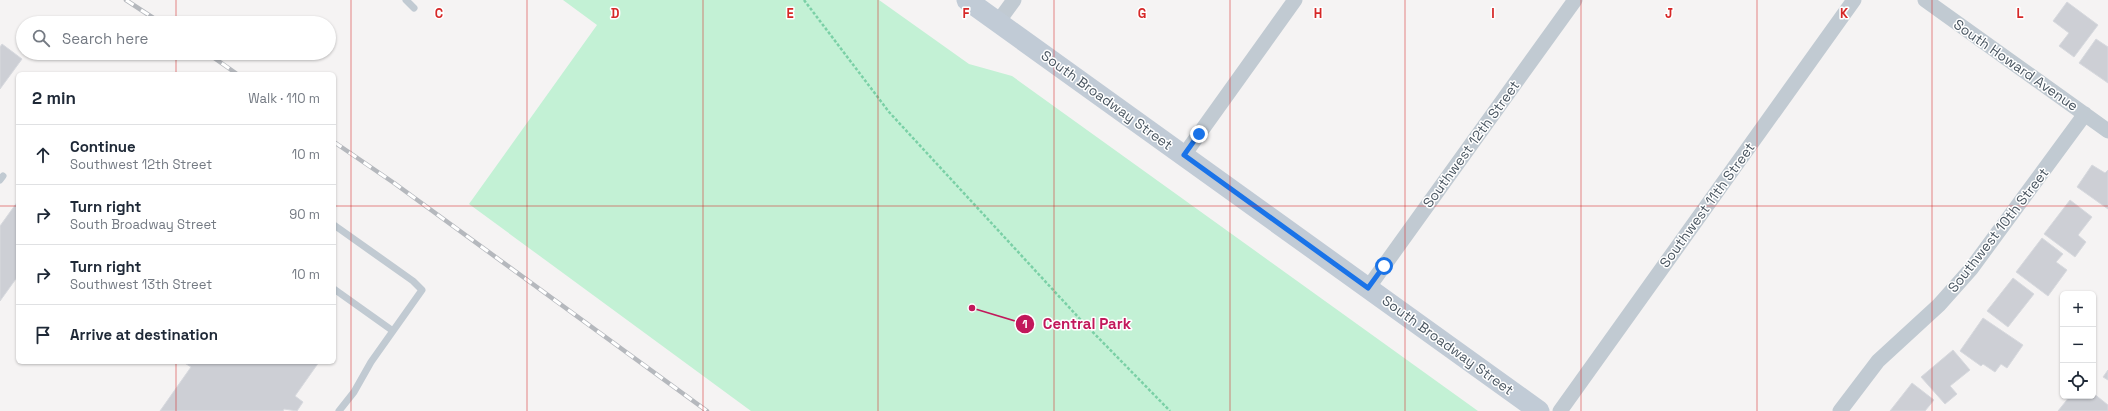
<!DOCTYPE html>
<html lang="en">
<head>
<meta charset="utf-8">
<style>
	:root { --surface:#fff; --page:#f2f2f3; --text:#1f2937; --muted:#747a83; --line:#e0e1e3 }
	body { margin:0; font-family:"Space Grotesk",sans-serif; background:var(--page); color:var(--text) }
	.controls { position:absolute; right:12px; bottom:12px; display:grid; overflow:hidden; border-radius:6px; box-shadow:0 1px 3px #0004 }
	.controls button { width:36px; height:36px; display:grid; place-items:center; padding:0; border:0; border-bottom:1px solid var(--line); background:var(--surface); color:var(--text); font:20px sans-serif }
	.stop { position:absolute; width:12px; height:12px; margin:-9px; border:3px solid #1a73e8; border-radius:50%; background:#fff }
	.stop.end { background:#1a73e8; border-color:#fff; box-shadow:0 1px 4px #0008 }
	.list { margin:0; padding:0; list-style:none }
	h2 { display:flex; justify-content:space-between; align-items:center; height:52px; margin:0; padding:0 16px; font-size:17px }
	h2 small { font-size:13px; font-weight:400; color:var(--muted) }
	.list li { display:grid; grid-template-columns:26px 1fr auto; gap:12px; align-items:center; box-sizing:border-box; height:60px; padding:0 16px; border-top:1px solid var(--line) }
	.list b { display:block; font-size:15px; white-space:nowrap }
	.list p { margin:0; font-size:13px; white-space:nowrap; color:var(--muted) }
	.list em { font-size:13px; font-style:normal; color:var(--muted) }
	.icon { flex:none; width:22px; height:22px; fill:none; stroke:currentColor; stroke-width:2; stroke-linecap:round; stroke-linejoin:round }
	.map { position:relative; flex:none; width:2108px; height:411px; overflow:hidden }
	.search { position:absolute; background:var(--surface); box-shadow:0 1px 3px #0004; left:16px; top:16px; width:320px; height:44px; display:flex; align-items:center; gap:10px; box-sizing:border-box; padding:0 14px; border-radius:22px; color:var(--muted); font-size:15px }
	.panel { position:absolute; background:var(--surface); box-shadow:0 1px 3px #0004; left:16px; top:72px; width:320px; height:292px; border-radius:6px }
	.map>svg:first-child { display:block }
</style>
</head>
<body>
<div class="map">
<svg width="2108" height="411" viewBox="0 0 2108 411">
	<rect width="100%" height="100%" fill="#f5f3f3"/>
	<path fill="#c3f1d5" d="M563,0H879L969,64L1012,76L1478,411H751L469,204L597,25Z"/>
	<path fill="#cdcfd5" stroke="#d7d9de" d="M2067,2L2098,25L2074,57L2059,46L2069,33L2053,21Z
		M2096,39L2108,47V83L2079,63Z
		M2,44L22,59L0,89V47Z
		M2092,165L2105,173L2108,170V209L2077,187Z
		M2070,200L2092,217L2078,235L2086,242L2075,257L2044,234Z
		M18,201V276L0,301V226Z
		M2042,238L2063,254L2056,262L2067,270L2048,296L2016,272Z
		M2013,278L2034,294L2008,327L1987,311Z
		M1983,318L2023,345L2007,368L2001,364L1995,372L1983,364L1981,366L1960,351Z
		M1953,350L1970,370L1950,386L1957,394L1945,404L1921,377Z
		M183,362H319L295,396L303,402L297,411L284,409L283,411H160L191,367Z
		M2108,370V380L2103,377Z
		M1912,383L1934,400L1925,411H1890Z
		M2093,393L2108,405V411H2058L2070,396H2093Z"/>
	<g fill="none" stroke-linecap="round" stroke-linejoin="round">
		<path stroke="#7ad0a6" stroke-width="2.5" stroke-dasharray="3 2" stroke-linecap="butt" d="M804,0L889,112L1079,318L1170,411"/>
		<path stroke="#c1cad2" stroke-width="7" d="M406,0L414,8
			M0,180L3,176
			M334,225L413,281L422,290L371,362L354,392L339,411
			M334,289L393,331"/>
		<path stroke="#c1cad2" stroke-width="15" d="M1925,0L2108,131
			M998,22L1014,0
			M1184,155L1295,0
			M1368,288L1575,0
			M1560,411L1854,0
			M1840,411L1878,361L1939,305L1971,269L2085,114"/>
		<path stroke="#c1cbd6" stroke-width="21" d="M967,0L1539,411"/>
		<defs>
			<path id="rail" d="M126,0L161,23
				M207,53L237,74
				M334,142L394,183L707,411"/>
		</defs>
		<use href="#rail" stroke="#b5b8bd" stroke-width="4.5"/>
		<use href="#rail" stroke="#fff" stroke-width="3" stroke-dasharray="9" stroke-linecap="butt"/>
	</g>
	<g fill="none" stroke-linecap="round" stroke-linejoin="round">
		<path stroke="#1a73e8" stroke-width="5" d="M1199,134L1184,155L1368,288L1384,266"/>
	</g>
	<path fill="none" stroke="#d62828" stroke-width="1" stroke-opacity="0.55" d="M176,0V23M351,0V411M527,0V411M703,0V411M878,0V411M1054,0V411M1230,0V411M1405,0V411M1581,0V411M1757,0V411M1932,0V411M176,53V74M0,206H18M334,206H2108M176,362V411"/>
	<g text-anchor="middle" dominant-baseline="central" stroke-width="3" stroke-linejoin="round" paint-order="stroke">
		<g font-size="14" fill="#4a5661" stroke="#fff">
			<text transform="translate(2016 65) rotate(35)">South Howard Avenue</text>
			<text transform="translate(1107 100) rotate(36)">South Broadway Street</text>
			<text transform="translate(1471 144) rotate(-54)">Southwest 12th Street</text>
			<text transform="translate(1707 205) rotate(-54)">Southwest 11th Street</text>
			<text transform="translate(1998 230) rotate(-52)">Southwest 10th Street</text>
			<text transform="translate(1448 345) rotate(36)">South Broadway Street</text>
		</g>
	</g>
	<g font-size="13" text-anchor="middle" font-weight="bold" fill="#d62828" stroke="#fff" stroke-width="3" stroke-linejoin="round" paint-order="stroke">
		<text x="439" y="18">C</text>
		<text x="615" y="18">D</text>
		<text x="790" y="18">E</text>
		<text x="966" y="18">F</text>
		<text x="1142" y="18">G</text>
		<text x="1318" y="18">H</text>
		<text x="1493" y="18">I</text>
		<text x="1669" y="18">J</text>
		<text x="1844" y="18">K</text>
		<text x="2020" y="18">L</text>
	</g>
	<path fill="none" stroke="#c2185b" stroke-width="1.5" d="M972 308L1025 324"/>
	<g fill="#c2185b" stroke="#fff" stroke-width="1.5">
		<circle cx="972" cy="308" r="4"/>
		<circle cx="1025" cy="324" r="10"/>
	</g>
	<g font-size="12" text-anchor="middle" font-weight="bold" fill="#fff">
		<text x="1025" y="328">1</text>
	</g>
	<g font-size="15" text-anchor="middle" font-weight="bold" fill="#c2185b" stroke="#fff" stroke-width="3" stroke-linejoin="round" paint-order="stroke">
		<text x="1087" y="329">Central Park</text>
	</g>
</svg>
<div class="controls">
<button>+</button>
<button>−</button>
<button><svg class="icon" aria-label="locate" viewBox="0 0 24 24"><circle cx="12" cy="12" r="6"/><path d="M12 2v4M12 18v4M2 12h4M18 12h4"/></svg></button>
</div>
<div class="stop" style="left:1384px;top:266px"></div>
<div class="stop end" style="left:1199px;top:134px"></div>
<div class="search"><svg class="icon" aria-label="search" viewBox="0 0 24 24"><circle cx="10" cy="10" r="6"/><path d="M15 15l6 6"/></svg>Search here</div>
<section class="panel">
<h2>2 min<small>Walk · 110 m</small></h2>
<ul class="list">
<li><svg class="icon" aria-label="ahead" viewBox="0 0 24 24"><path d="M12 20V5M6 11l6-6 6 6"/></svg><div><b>Continue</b><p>Southwest 12th Street</p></div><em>10 m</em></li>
<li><svg class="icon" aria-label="right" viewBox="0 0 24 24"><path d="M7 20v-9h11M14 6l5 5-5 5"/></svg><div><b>Turn right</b><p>South Broadway Street</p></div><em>90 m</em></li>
<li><svg class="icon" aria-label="right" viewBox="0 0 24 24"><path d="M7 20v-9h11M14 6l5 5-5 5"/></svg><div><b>Turn right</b><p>Southwest 13th Street</p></div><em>10 m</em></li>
<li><svg class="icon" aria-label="arrive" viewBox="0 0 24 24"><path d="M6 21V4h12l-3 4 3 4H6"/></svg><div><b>Arrive at destination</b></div></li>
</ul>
</section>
</div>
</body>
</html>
